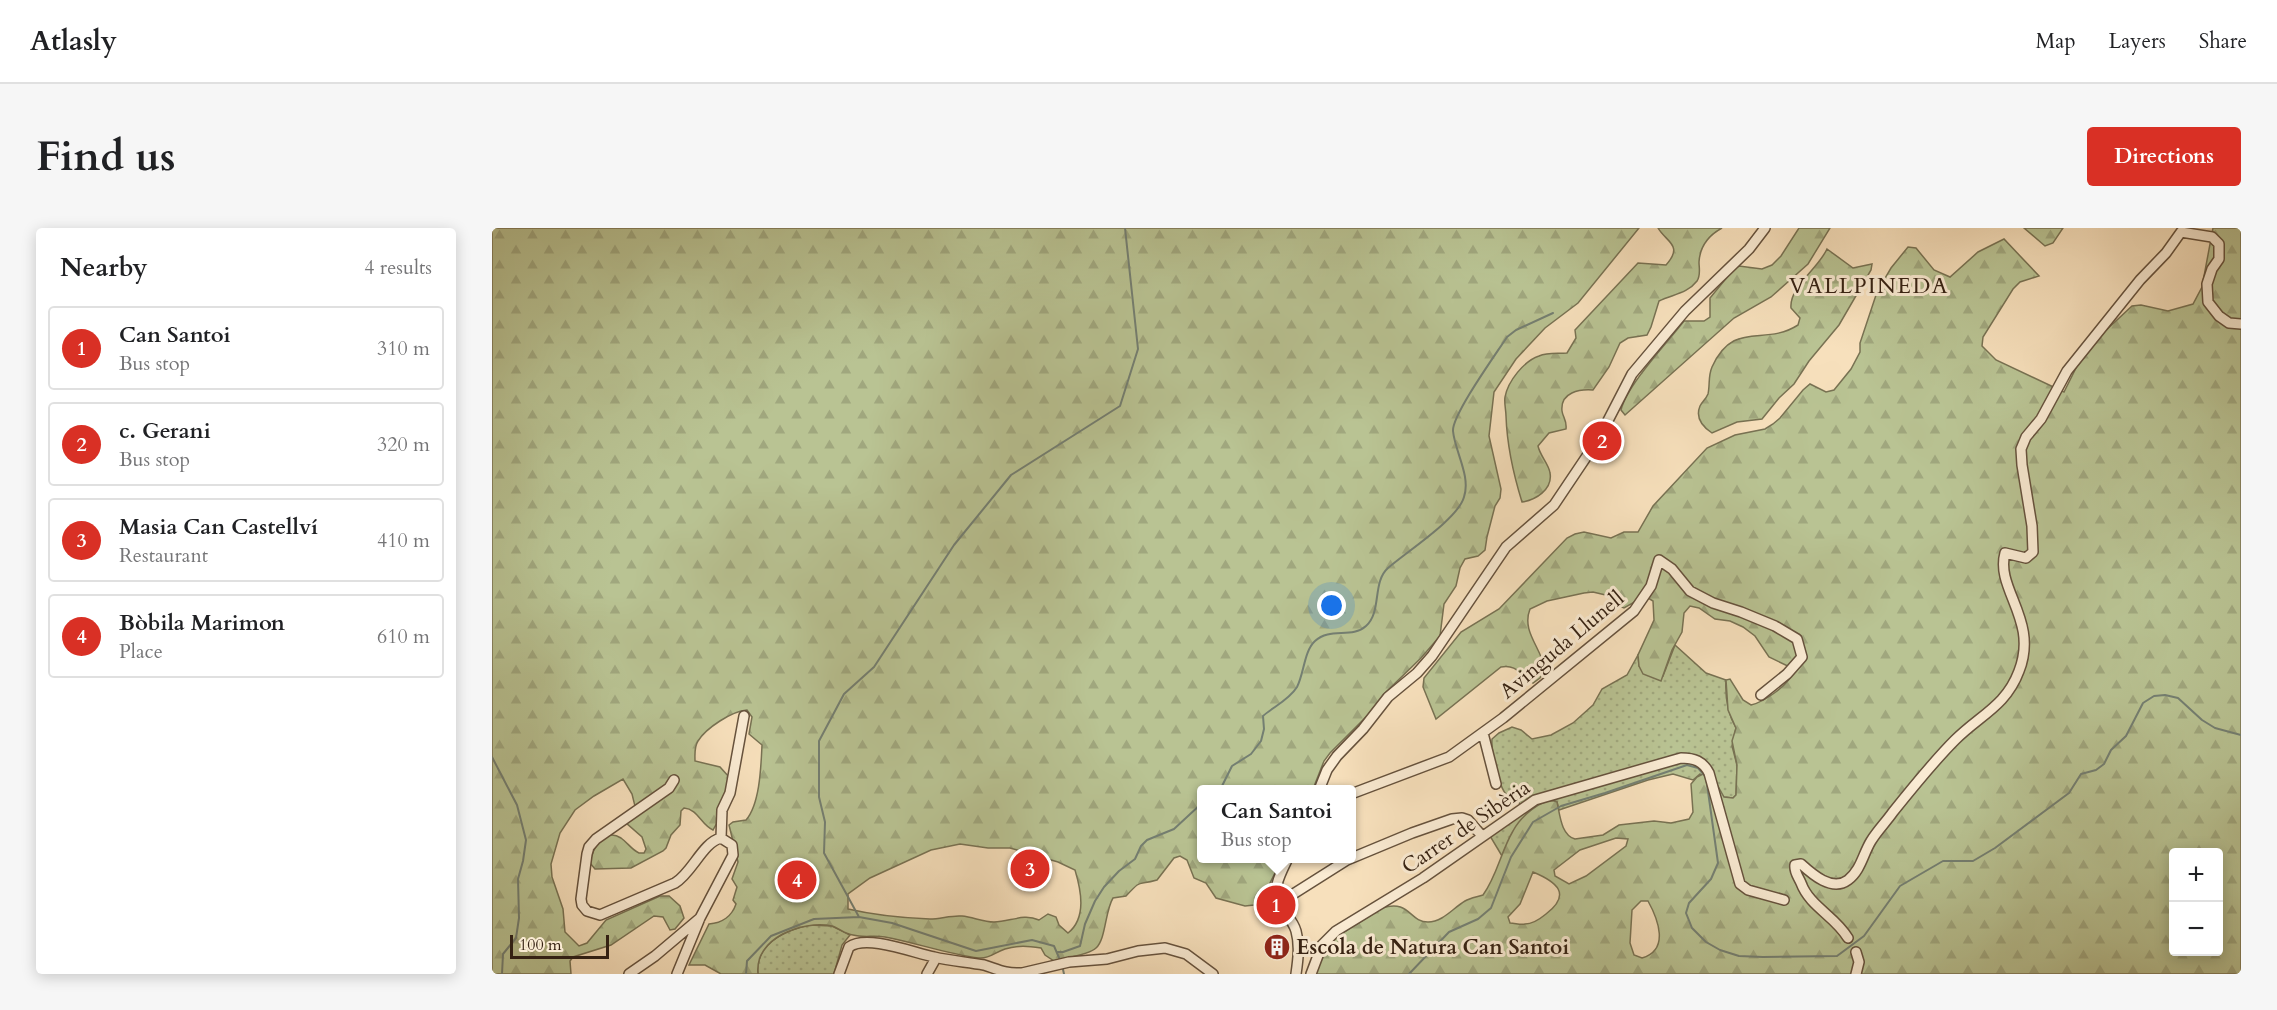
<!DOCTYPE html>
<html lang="en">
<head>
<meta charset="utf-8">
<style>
	:root { --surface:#fff; --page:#f6f6f6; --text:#202124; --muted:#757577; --line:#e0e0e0; --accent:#d93025 }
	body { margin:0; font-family:Cardo,serif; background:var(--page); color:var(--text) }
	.controls { position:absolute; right:18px; bottom:18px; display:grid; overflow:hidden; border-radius:6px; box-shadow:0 3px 15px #0003 }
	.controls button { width:54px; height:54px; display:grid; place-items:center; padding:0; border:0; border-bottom:2px solid var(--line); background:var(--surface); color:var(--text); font:30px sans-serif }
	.scale { position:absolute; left:18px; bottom:15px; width:99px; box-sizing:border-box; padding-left:6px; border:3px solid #362213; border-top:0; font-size:16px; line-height:21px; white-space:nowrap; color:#362213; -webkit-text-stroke:4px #faebd3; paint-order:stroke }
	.you { position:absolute; left:840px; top:378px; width:21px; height:21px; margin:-15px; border:4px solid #fff; border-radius:50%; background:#1a73e8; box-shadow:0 0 0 9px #1a73e833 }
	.badge { display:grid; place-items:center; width:39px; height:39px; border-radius:50%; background:var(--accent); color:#fff; font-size:20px; font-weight:700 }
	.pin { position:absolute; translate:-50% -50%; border:3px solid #fff; box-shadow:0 2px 6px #0006 }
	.popup { position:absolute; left:705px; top:557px; width:159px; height:78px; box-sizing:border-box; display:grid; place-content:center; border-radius:6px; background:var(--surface); filter:drop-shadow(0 2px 4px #0005); font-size:20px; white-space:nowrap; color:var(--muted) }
	.popup b { font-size:22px; color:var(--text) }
	.popup::after { content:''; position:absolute; left:50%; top:100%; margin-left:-12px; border:12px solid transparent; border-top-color:var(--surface) }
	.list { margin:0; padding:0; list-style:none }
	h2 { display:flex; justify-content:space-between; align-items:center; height:78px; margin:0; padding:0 24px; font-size:26px }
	h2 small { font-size:20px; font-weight:400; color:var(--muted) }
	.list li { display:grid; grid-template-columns:39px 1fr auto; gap:18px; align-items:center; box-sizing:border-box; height:84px; margin:0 12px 12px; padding:0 12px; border:2px solid var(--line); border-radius:6px }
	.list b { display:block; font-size:22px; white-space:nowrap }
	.list p { margin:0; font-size:20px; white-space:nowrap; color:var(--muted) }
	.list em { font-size:20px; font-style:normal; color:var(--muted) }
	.map { position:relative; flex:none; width:1749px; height:746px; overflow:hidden; border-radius:6px }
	header { display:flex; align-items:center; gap:36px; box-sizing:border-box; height:84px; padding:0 30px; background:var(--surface); border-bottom:2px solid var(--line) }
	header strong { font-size:28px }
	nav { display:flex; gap:33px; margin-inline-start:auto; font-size:21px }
	.intro { display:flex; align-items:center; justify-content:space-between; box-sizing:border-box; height:144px; padding:0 36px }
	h1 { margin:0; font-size:42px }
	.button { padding:15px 27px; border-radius:6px; background:var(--accent); color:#fff; font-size:21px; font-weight:700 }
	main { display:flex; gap:36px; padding:0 36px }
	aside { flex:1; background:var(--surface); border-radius:6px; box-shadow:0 3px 15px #0003 }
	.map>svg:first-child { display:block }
</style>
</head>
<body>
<header>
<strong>Atlasly</strong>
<nav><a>Map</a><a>Layers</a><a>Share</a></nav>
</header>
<div class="intro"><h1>Find us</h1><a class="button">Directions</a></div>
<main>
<aside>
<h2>Nearby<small>4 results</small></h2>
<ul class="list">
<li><span class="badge">1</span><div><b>Can Santoi</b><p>Bus stop</p></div><em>310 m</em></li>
<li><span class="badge">2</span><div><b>c. Gerani</b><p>Bus stop</p></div><em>320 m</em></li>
<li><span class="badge">3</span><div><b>Masia Can Castellví</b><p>Restaurant</p></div><em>410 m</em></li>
<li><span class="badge">4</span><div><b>Bòbila Marimon</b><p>Place</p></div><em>610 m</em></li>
</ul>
</aside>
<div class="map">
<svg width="1749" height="746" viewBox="0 0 1749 746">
	<defs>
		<pattern id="grass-dots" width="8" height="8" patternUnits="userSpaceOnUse" patternTransform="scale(1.5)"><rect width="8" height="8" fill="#b9c393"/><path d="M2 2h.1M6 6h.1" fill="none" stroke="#a0a77e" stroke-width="1.8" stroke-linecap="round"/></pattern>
		<pattern id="forest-firs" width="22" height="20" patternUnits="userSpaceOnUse" patternTransform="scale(1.5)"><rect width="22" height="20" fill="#b9c393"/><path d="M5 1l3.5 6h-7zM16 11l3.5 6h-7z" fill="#a0a77e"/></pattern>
	</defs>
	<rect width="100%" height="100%" fill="#f7e0bc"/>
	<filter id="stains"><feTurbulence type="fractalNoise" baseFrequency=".00333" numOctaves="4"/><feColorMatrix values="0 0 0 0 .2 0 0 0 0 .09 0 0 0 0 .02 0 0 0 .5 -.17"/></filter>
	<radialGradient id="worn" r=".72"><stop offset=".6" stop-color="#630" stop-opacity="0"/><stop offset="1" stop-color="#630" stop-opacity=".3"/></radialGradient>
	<path fill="url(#grass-dots)" stroke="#787253" stroke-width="1.5" d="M1183,417L1214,445L1234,452C1233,468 1236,486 1244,500L1240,518L1245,537L1244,567L1241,570L1232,569L1208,546L1201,552L1181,546L1156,552L1067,582L1065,574L1061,572C1031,585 1022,598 1010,628L998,608L1031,583L1025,570L1016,568C1007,562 999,523 1000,511L1007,505L1020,499L1029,502L1040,511L1059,507L1081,495L1101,477L1110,461L1135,447L1146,427L1147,438L1171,448Z
		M317,697L340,698L358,707L350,717L342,746H266C263,716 292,703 317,697Z"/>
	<path fill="url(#forest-firs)" stroke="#787253" stroke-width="1.5" fill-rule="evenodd" d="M0,0H1147L1086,75L1053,100L1024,131L1002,164L997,208L1009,261L1008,270L1003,278L995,309L993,322L986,328L973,331L968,340L964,358L952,376L948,408L929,430L893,465L877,486L838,525L832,533L821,561L709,562V630L790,631L772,667L762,677L753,678L724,670L714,655L702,650L695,632L688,628L682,630L665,652C644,658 651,650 634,668L621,670C613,683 614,711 604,720C597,727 572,730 562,733L553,727L549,720C536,718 526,717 513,721C503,724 498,731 487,730C455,726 425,715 393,709C382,707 371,710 361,707C353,706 347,700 340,698C310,692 262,710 266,746H229L213,737H197L217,696C230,695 240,688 244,676L241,672L245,659L240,651L246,634L237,597L241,594L254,592C268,576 269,538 270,517L257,506L260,489L255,482C240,483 214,500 206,513C202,519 203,526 203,533L228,539L237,549L226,593L221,602C209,597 206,581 192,580L189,583L188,597L179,607L174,620L171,623L139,640L103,641L98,635C100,621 112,599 129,610C136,615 140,622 147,625H152L154,621L150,609L133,594L143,578L140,566L131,551L102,568L83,582L68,605L59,636L60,649L71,681L73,704L87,718L95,715L114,692L168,668H177L188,678L192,690L183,701L178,702L171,689L162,688L119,717L81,729L78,733L79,746H0ZM468,616L496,620H518L566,634L583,642C589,662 595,690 576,705L567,697L564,689L556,686L547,692C531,685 518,694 502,694C491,694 481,689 470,688C459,687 449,691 438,691C411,690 382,687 356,681V666L378,650L439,622Z
		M1166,0H1230C1217,7 1208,18 1207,34C1207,40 1209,47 1205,53C1195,66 1181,66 1167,73L1159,99L1155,107L1136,110L1128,115L1117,139L1101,162C1088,161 1068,164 1070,183C1071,190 1075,192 1074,201L1057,205L1046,218C1048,228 1057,236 1058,245C1061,262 1043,272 1030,274C1021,245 1015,218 1014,188C1014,182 1012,175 1013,169C1016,153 1032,133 1047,128C1056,124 1066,126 1075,125L1084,110L1083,102L1146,35L1174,37C1192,17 1174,14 1166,0Z
		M1307,0H1338L1316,36L1279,69L1242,90L1133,187L1129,182C1135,157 1175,115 1192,93H1212L1218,89V70L1241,42L1247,38L1270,41L1280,37L1289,28Z
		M1532,0H1571L1561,15L1553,18Z
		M1721,0H1749V746H822L836,714L890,680C918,671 917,694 936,694C951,694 961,680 973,673C978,670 985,669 991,667C1005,648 1009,623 1021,603C1027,591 1051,567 1065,574C1068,587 1069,607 1083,611L1111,607L1127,597L1162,593L1179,595L1197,591L1201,584L1199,556L1205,549L1213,545L1223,553L1232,569L1241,570L1244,567L1245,537L1240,513L1244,500L1236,482L1234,452L1238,451L1251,472L1259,477C1272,474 1297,457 1301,444L1300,440L1277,429L1263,408L1251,399L1238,393L1223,391L1207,380L1198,378L1192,385L1190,404L1180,422L1169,453L1151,446L1147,438L1146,427L1162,392L1161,373L1153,368L1132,380L1127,378L1122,369L1101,364L1092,365L1055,373L1038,381C1029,404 1050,420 1053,442L1048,450L1041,455C1028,447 1025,436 1009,439L944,491L931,459L932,450L969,404L1007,381L1075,310L1083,306L1092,304L1119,310L1132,304H1146L1161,278L1215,220L1243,207L1273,201L1281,196L1288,190L1311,162L1318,156L1334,164L1342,162L1359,141L1368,124V115L1385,64L1399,40L1416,19L1424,20L1442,42L1458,49L1486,24L1512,11L1547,48L1528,54L1521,61L1491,109L1490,118L1504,132L1572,164L1585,138L1610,106L1640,78L1649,77L1676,83L1701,76L1710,59ZM1124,610L1136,611L1134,618L1094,648L1077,656L1063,648L1062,642L1088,622ZM1682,624H1726V724H1682ZM1041,644C1065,654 1080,666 1054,686C1048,691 1040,696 1033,696C1028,697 1023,695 1018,695L1016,689L1028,676ZM1149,673H1156C1166,691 1178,722 1150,730L1142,727L1138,715L1140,682Z
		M1335,21L1361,40L1380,36L1379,42L1347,97L1317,133L1302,156L1287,170L1270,191L1245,194L1220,205C1211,199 1203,190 1208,178C1210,174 1214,171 1216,166C1218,157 1216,148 1220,139C1242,91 1272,119 1306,97L1308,90L1299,80C1297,59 1326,41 1335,21Z"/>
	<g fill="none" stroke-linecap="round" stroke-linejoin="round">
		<path stroke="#747f72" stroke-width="2" d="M0,529L25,577L34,612L31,633L26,651L27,690L24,710L11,726L10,746
			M728,562L740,538L759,526L769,513L772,501L771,488C781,479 797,472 805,459C812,446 812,423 823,413C838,399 860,411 874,398C890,384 880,354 896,340C914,324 966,291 972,269C979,248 963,224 961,203C960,187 1004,126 1015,109L1024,102L1061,85
			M367,689L332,625L333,594L327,569V513L352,466L382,439L462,317L519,247L628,178L646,121L633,0
			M566,724H571L588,718L593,696L603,673L612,659L627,643L643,631L649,618L655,612L682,601L709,576
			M570,737L572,746
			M254,746L255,733L279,708L322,691L367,689L400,695L484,723L540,712L562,718L568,732
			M917,746L957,704L986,691L999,680L1019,629L1041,594L1069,578L1113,565L1195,537L1206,540L1214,549L1226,635L1219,651L1197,675L1194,685L1200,700L1214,714L1228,722L1247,728L1271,729L1345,728L1372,708L1408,658L1451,633H1481L1503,620L1577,565L1589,546L1604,542L1612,536L1619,522L1634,508L1651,475L1662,468L1673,467L1686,470L1710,492L1723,500L1749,507"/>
		<defs>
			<path id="minor" d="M991,505L1004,556
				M182,552L177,560L104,611L97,619L95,626L89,671L90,677L95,683L108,687L183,655C200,645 211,614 229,610
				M827,562L835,542L845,528L871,501L896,469L925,445L940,428L1014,319L1062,277L1107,210L1140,146L1193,83L1257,21L1273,0
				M859,566L957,529L1011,490L1142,383L1159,358L1167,332L1180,341L1198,363L1221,375L1249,384L1283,398L1305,411L1310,429L1295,446L1269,467
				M229,610L230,582L238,565L252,488
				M796,630C790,643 779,661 787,675C792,685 801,692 804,703C808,717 806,732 804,746
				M787,675L855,632L920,605L960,591L970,590L976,592L990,608
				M1356,710C1343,688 1318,679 1309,655C1306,648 1302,644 1303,637L1309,636C1320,646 1340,664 1356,652C1369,642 1371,626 1379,613C1385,603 1394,594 1401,584C1421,559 1441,534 1463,512C1488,487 1514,478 1527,443C1547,392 1503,361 1513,325L1534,330L1541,324L1540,298L1530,237L1529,221L1534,209L1549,191L1575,143L1648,52L1674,25L1689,4L1720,9L1727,16V31L1720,41L1715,56L1716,74L1727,88L1737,95L1749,96
				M1364,724L1367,734L1364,746
				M137,746L163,728L208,690
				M185,746L208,690L241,627L240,617L229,610
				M347,746L357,719C375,706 422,725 442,729C459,733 476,734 492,737C505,741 514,746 528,745
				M435,746L444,730
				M526,746L577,734L615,731L646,723L673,720L694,726L721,746
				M819,746L830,717L844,703L931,650L1043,572L1189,530C1202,530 1211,533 1217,545L1248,656L1256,662L1292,672"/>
		</defs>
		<use href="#minor" stroke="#66523d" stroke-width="12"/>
		<use href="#minor" stroke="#faebd3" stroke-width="9"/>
	</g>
	<defs>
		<symbol id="building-disc" viewBox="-11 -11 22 22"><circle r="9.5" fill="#8f2418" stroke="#faebd3"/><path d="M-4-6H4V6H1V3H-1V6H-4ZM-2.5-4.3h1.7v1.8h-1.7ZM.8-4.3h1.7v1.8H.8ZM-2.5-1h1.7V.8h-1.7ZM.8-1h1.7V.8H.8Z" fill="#fff"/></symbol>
	</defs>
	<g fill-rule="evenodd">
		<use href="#building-disc" x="770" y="704" width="30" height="30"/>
	</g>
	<g text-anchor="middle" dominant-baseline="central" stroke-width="6" stroke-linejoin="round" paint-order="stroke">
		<g font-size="21" fill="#362213" stroke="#faebd3">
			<text transform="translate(1070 417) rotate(-40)">Avinguda Llunell</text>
			<text transform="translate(974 599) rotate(-34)">Carrer de Sibèria</text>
		</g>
		<g font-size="21" font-weight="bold" fill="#362213" stroke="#faebd3" text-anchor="start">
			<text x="804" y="719">Escola de Natura Can Santoi</text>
		</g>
		<g font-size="22" letter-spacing="1.5" fill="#362213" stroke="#faebd3">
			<text x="1377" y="58">VALLPINEDA</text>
		</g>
	</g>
	<rect width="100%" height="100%" filter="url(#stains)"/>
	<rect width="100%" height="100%" fill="url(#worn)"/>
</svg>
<div class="controls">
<button>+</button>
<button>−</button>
</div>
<div class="scale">100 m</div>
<div class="you"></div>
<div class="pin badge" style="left:784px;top:677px">1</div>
<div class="popup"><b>Can Santoi</b>Bus stop</div>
<div class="pin badge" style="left:1110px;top:213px">2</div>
<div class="pin badge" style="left:538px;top:641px">3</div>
<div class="pin badge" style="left:305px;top:652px">4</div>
</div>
</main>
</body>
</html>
